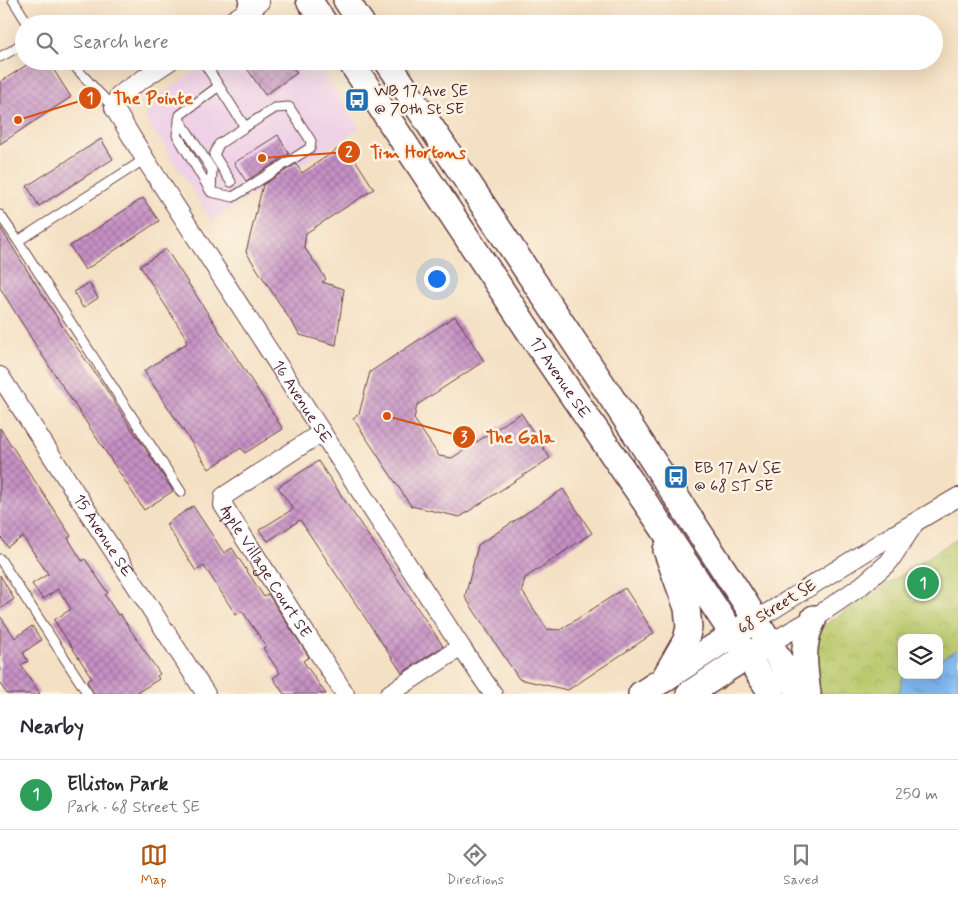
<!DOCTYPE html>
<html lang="en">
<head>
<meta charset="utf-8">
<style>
	:root { --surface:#fff; --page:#f7f7f7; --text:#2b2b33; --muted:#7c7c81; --line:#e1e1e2; --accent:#b45309 }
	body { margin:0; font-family:Mynerve,sans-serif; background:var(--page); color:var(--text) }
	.controls { position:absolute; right:15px; bottom:15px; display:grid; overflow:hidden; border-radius:10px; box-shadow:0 5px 20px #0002 }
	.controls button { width:45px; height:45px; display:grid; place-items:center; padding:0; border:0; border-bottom:1px solid var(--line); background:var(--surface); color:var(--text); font:25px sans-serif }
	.you { position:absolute; left:436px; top:278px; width:18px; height:18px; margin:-12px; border:4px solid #fff; border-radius:50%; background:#1a73e8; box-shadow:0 0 0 8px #1a73e833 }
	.badge { display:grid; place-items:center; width:32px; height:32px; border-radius:50%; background:var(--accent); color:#fff; font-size:16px; font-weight:700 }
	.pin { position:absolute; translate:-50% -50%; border:2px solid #fff; box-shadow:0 1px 5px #0006 }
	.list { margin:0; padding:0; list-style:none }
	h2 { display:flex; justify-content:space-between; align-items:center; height:65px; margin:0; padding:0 20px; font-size:21px }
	h2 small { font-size:16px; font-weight:400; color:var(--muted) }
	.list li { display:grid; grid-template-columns:32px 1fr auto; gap:15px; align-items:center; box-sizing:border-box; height:70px; padding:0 20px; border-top:1px solid var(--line) }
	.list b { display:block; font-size:19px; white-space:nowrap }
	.list p { margin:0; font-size:16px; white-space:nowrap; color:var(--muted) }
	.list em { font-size:16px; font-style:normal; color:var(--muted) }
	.icon { flex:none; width:28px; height:28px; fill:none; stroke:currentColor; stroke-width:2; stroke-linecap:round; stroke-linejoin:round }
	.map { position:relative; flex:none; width:958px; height:694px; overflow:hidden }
	.search { position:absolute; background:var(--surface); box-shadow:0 5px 20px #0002; left:15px; right:15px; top:15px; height:55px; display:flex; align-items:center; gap:12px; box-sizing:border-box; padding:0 18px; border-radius:28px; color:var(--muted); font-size:19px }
	.sheet { height:135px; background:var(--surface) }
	nav { display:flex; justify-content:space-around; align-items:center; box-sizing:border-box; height:70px; border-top:1px solid var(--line); background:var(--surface); font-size:14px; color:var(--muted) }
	nav a { display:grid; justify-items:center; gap:2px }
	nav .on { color:var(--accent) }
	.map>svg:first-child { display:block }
</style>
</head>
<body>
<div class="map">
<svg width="958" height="694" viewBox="0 0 958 694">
	<defs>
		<pattern id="park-crowns" width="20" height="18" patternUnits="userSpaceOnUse" patternTransform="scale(1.25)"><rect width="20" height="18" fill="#b9c96c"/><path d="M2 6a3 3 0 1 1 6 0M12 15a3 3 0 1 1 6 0" fill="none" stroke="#a1ac5e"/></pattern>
		<pattern id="water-ripples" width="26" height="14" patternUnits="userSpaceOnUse" patternTransform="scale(1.25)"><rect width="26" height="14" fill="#7eb8f0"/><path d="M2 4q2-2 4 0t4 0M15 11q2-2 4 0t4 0" fill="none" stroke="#6995c3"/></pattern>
		<pattern id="building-cross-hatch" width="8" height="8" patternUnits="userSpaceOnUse" patternTransform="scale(1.25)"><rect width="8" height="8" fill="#c691c5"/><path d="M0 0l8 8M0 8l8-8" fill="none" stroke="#a376a0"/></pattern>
	</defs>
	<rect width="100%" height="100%" fill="#fcf5e5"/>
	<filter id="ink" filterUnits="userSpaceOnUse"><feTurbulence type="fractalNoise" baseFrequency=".02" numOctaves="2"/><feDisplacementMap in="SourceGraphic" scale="10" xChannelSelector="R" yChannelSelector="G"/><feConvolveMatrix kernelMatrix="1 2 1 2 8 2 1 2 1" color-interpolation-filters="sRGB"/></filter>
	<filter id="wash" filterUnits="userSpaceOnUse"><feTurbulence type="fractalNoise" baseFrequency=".0096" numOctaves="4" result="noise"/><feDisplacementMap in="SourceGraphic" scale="20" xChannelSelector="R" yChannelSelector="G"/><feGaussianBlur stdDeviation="1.12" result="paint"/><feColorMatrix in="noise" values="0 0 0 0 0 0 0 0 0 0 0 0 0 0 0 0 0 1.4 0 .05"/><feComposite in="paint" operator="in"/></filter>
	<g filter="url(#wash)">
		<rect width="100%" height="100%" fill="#f4e0c3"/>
		<path fill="#eed0e7" d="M212,61H316L360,128L212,221L145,117L152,100Z"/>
		<path fill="url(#park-crowns)" stroke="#82744c" fill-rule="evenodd" d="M958,538V694H819L815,649L820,628ZM902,638H939V675H902Z"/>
		<path fill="url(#water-ripples)" stroke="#646c8e" d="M958,649V694H899L903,675H939V660Z"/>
		<g id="blocks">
			<path fill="url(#building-cross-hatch)" d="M33,61H48L71,97L0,144V82Z
				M242,61H288L297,73L265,95Z
				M278,135L289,154L246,181L234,163Z
				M101,139L113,159L39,206L27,186Z
				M345,144L374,189L306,233L304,247L326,279L322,282L344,289L336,345L300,335L246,252L263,185L296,164L302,173Z
				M143,198L159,221L85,270L70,246Z
				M0,227L66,332L104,386L136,436H137L173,491L144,510L40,352L0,288Z
				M166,249L283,429L245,453L241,448L209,469L144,371L187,343L185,340L187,339L140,266Z
				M89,283L98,298L83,308L74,292Z
				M455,316L484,361L417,405L414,419L439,456L452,458L521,413L550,458L460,517L411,506L353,418L359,414L370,372Z
				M0,428L71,536L68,538L82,561L85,559L108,593L105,595L118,615L120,614L160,674L157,676L159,679L135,694H94L87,681L92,678L54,620L71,609L58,589L43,599L32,584L48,574L23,537L7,547L0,536Z
				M318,461L443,646L402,673L300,520L268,541L259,530L293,509L278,487Z
				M563,489L592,533L525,578L522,591L547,629L560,630L625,588L654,633L568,690L519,679L465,597L478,545Z
				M193,506L224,553L232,548L264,597L268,594L309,657L303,661L326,694H284L273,678L280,673L263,648L266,646L242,611L236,615L204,566L196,571L166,524Z
				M0,575L14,599L0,609Z
				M0,616L15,638L32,626L41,640L23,653L28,661L21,665L40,694H7L0,684Z"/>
		</g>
	</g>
	<g filter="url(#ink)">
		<use href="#blocks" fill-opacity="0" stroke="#643c42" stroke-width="1"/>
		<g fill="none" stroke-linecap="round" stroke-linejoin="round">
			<defs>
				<path id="service" d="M13,0L28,24
					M0,57L13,50L24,41
					M70,61L97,91L114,108
					M203,61L245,127L275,108L289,107L311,141L310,148L233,197L211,192L177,135L180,115L219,86
					M179,119L212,170L211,192
					M145,159L18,241L181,492
					M231,182L214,155L219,144L245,127
					M0,215L18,241
					M0,559L88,694"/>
				<g id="minor">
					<path d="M227,24L260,2"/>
					<path id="s1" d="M170,61L119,95L114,108L145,159L461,647L493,694"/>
					<path id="s2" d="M0,376L206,694"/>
					<path id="s3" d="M322,432L224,496L223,505L345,694"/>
					<path d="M756,620L883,541L958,497"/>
					<path d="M770,643L814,618L861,586L889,562L913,526"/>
					<path d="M389,694L461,647"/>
				</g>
				<g id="secondary">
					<path d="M309,0L325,24"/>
					<path d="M346,0L362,24"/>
					<path d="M251,8L252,0"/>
					<path id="s4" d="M350,61L550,363L654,515L772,694"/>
					<path d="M387,61L623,415L746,604L800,694"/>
					<path d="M663,680L686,640L689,627L687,608L666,550"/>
					<path d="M641,694L746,626"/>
					<path d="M689,694L730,667L761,648"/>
					<path d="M808,694C806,676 802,655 807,637C808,630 812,624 814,618"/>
				</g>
			</defs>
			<use href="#service" stroke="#643c42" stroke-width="11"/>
			<use href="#minor" stroke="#643c42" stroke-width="20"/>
			<use href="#secondary" stroke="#643c42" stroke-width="28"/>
			<use href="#service" stroke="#fff" stroke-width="9"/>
			<use href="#minor" stroke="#fff" stroke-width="18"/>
			<use href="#secondary" stroke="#fff" stroke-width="25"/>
		</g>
	</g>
	<defs>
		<symbol id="bus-square" viewBox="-11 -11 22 22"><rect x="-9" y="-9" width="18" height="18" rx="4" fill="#1f6fb2" stroke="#fcf5e5"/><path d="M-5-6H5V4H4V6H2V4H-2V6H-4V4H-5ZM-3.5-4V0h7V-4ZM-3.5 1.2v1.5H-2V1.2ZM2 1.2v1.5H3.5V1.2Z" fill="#fff"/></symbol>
	</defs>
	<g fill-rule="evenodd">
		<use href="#bus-square" x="343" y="86" width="28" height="28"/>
		<use href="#bus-square" x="662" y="463" width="28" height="28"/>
	</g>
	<g text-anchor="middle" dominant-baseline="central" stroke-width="5" stroke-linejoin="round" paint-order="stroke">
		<g font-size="16" fill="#4a1f2b" stroke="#fcf5e5" text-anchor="start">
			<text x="374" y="91">WB 17 Ave SE<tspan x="374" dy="18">@ 70th St SE</tspan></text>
			<text x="694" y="468">EB 17 AV SE<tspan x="694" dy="18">@ 68 ST SE</tspan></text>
		</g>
		<g font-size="16" fill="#4a1f2b" stroke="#fcf5e5">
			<text stroke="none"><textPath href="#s4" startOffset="380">17 Avenue SE</textPath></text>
			<text stroke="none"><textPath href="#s1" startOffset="424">16 Avenue SE</textPath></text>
			<text stroke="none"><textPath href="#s2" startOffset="190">15 Avenue SE</textPath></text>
			<text stroke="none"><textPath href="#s3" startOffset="205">Apple Village Court SE</textPath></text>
			<text transform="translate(777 607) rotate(-32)">68 Street SE</text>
		</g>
	</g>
	<path fill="none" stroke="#d8530f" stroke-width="2" d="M18 120L90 98M262 158L349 152M387 416L464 437"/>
	<g fill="#d8530f" stroke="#fcf5e5" stroke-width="2">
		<circle cx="18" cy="120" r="5"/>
		<circle cx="262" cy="158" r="5"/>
		<circle cx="387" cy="416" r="5"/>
		<circle cx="90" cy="98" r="12"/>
		<circle cx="349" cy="152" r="12"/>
		<circle cx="464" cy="437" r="12"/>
	</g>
	<g font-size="15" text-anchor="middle" font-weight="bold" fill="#fff">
		<text x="90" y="103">1</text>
		<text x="349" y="157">2</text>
		<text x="464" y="442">3</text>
	</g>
	<g font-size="18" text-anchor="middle" font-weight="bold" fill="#d8530f" stroke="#fcf5e5" stroke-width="5" stroke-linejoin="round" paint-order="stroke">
		<text x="153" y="104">The Pointe</text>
		<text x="418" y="158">Tim Hortons</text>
		<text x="520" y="443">The Gala</text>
	</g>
</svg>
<div class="controls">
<button><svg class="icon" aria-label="layers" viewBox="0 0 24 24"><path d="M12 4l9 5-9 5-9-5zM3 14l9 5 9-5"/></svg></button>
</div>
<div class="you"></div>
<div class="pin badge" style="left:923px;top:583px;background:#2e9e5b">1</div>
<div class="search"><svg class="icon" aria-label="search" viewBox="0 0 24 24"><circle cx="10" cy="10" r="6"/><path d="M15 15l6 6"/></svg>Search here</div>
</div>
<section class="sheet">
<h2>Nearby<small></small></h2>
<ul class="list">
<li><span class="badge" style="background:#2e9e5b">1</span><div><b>Elliston Park</b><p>Park · 68 Street SE</p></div><em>250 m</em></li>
</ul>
</section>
<nav>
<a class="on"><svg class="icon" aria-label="map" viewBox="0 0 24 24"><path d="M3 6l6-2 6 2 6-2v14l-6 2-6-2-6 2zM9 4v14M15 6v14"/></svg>Map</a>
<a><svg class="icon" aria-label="directions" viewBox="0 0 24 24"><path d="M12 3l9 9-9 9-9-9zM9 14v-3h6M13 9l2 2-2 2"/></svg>Directions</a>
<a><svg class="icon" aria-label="saved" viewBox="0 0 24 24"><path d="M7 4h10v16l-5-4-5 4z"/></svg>Saved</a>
</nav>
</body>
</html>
